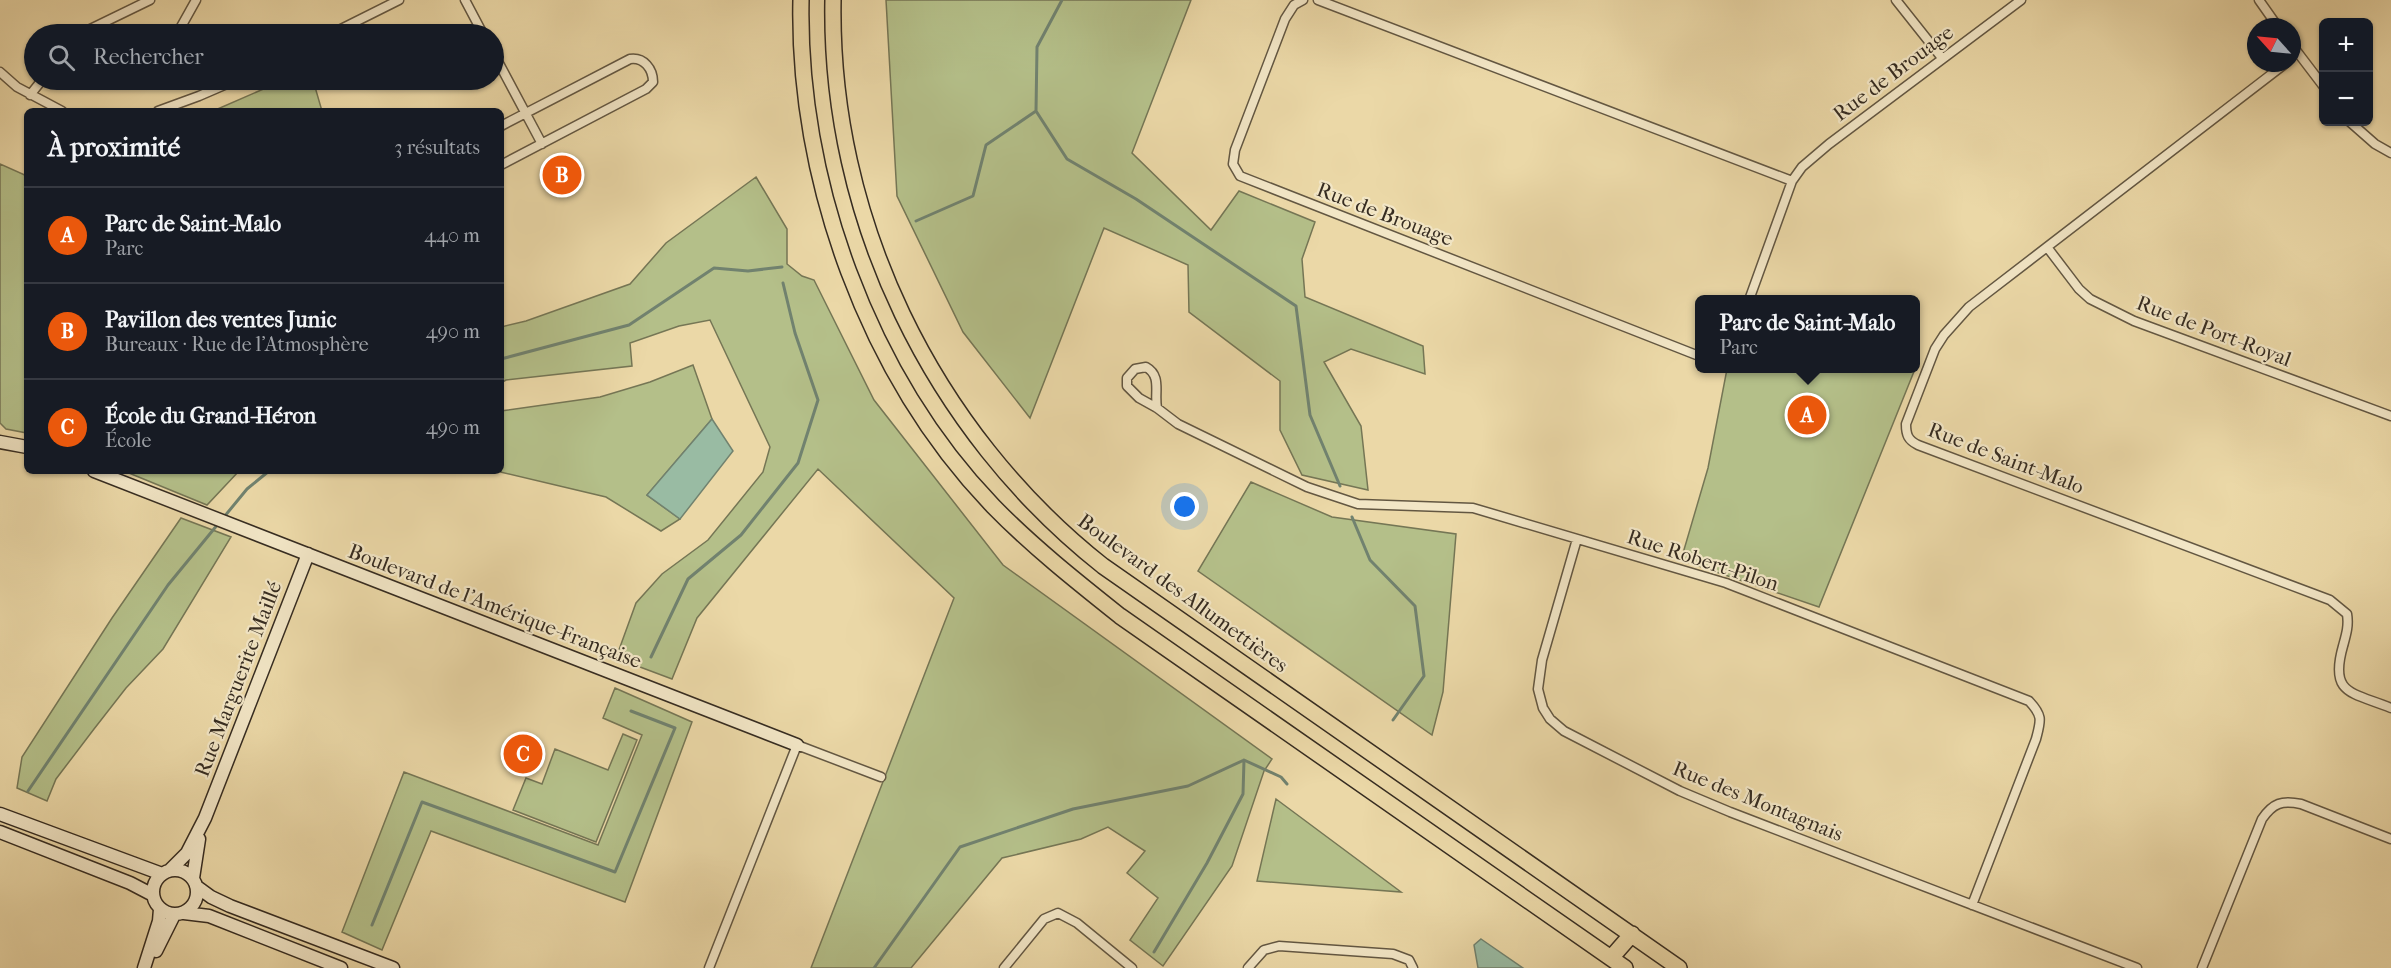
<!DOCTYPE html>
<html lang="fr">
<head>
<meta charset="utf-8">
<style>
	:root { --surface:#171b24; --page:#20242c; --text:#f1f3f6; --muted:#9ea1a6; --line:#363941; --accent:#ea580c }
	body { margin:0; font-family:"IM FELL French Canon",serif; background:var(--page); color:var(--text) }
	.controls { position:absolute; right:18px; top:18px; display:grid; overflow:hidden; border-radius:9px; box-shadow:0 2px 4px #0004 }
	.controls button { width:54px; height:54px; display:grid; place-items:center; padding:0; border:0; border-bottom:2px solid var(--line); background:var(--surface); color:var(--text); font:30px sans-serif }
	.compass { position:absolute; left:2247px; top:18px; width:54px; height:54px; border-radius:50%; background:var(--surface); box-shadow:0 2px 4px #0004; rotate:297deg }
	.you { position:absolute; left:1185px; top:507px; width:21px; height:21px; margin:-15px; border:4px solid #fff; border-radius:50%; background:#1a73e8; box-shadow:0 0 0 9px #1a73e833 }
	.badge { display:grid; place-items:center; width:39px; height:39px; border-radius:50%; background:var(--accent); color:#fff; font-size:20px; font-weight:700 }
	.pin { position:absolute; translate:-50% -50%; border:3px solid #fff; box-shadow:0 2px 6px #0006 }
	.popup { position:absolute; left:1695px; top:295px; width:225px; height:78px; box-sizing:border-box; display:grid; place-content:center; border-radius:9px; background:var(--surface); filter:drop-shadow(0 2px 4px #0005); font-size:20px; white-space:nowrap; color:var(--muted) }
	.popup b { font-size:22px; color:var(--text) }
	.popup::after { content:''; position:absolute; left:50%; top:100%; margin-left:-12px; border:12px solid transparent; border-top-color:var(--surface) }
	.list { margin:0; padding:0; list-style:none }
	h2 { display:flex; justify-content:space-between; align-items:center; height:78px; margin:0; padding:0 24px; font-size:26px }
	h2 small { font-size:20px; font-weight:400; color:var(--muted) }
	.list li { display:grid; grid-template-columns:39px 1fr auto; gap:18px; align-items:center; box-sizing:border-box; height:96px; padding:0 24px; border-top:2px solid var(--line) }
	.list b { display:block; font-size:22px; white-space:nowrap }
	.list p { margin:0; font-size:20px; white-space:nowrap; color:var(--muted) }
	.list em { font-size:20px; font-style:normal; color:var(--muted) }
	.icon { flex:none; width:33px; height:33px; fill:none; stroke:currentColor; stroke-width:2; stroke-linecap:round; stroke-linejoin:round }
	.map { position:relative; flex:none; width:2391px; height:968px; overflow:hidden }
	.search { position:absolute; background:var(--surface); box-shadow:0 2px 4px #0004; left:24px; top:24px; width:480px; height:66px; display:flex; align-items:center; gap:15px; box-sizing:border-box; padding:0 21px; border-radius:33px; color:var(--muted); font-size:22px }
	.panel { position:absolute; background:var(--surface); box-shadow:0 2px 4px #0004; left:24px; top:108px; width:480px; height:366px; border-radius:9px }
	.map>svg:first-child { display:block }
</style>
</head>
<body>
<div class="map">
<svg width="2391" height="968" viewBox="0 0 2391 968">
	<rect width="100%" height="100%" fill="#ebd8a7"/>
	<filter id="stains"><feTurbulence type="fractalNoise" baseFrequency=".00333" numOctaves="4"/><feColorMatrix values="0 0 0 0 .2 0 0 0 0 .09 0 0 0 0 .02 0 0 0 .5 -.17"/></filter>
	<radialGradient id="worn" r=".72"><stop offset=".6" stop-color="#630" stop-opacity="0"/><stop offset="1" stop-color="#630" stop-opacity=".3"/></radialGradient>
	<path fill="#b4bf89" stroke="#757655" stroke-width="1.5" d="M886,0H1191L1132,153L1211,230L1239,191L1315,222L1302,259L1305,297L1423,346L1425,374L1351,349L1324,362L1361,426L1368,490L1302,475L1280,430V381L1189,312L1188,265L1104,228L1030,418L963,332L897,196Z
		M284,80H313L322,111H213Z
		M0,164L27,176V433L6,429L0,423Z
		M756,177L787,229V264L802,276L814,280L874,400L1003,565L1272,759L1264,771L1232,866L1163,966L1130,940L1158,898L1127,873L1145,851L1108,827L1081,839L1002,858L911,968H811L954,598L818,469L697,618L672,679L616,658L636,603L662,574L708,540L763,472L770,447L710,320L679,326L630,343L632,366L506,380L501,383V327L526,321L630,284L666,243Z
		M693,365L712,419L647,495L680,519L661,531L606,497L496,471H501V411L600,397L650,382Z
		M1727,369H1915L1819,607L1681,560L1708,468Z
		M124,471H239L207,505Z
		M1251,482L1332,517L1456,534L1443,692L1432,735L1198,571Z
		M181,518L231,537L163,649L126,688L94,729L56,779L47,801L17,788L22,757L112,618Z
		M615,688L692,722L625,902L431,831L382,950L342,932L404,772L598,845L642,735L603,718Z
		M623,734L637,740L596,842L513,810L526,778L542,784L555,749L608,770Z
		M1276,799L1401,892L1257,881Z"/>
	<path fill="#99bba3" stroke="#71826f" stroke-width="1.5" d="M712,419L733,451L680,519L647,495Z
		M1481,939L1523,968H1478L1474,945Z"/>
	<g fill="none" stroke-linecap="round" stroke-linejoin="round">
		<path stroke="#71826f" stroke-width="3" d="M1036,111L1067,159L1136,199L1296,306L1310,415L1340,486
			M916,221L973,196L986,145L1036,111L1037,47L1062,0
			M501,359L629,325L714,268L748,271L782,267
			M224,517L247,489L269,471
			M1352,517L1370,560L1415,606L1424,676L1393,720
			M651,657L688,579L741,535L798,463L818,400L795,333L783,283
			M28,791L168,585L218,524
			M372,925L422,802L615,872L675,728L631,711
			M1154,952L1207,863L1243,794L1244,760
			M874,968L960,847L1073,809L1188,786L1244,760L1281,777L1287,784"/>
		<defs>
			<path id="street" d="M465,0L483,34
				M1303,0L1294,5L1285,19L1235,150L1233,164L1240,176L1699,356
				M1318,0L1792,181
				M1896,0L1942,58
				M2259,0L2278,27
				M80,34L150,0
				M177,34L196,0
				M331,34L399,0
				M2292,45L2324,87
				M494,54L542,144
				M2286,63L1969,307L1944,335L1935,349L1906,424C1906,435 1908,440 1918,445L2330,600L2347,614C2349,626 2346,635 2343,646C2329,695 2352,692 2391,708
				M0,72L17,87L62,111
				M30,95L42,80
				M158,111L199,96L236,80
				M2350,122L2375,144L2391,153
				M501,126L630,59C644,57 653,69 653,82L646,89L501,165
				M2047,247L2079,289L2090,299L2134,321L2391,416
				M1749,300L1792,181L1802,167L1829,144L2021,0
				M1157,408C1154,392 1162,376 1146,367L1135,369L1127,378V386L1139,398L1157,408L1178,424L1307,487L1358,504L1473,508L1726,583L2029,701C2043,716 2041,720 2036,739L1972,905
				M1577,539L1542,660L1538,689L1543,708L1550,719L1564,731L1680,791L1730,812L2137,968
				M709,968L797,745L881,777
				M1004,968L1044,919L1058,913L1077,923L1132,968
				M1248,968L1264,950L1279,946L1393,954L1409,960L1413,968
				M2202,968L2262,819C2273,803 2282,800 2301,804L2391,839"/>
			<path id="secondary" d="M0,442L27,447
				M94,471L797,745
				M0,814L162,874
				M0,832L130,883L153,895
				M153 892a22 22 0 1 1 44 0a22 22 0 1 1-44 0Z
				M170,870L187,853L205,818L308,554
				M193,878L199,839
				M196,886L211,897L230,906L393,968
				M184,913L209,916L341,968
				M156,951L174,915
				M144,968L159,921L160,909"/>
			<path id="highway" d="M801,0C797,179 868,376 993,506C1032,546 1076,581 1120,616L1625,968
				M833,0C829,218 932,431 1103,566L1679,968
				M1611,958L1632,934"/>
		</defs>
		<use href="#street" stroke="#635742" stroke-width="11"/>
		<use href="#secondary" stroke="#362c21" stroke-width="15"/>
		<use href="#highway" stroke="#362c21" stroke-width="18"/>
		<use href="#street" stroke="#f2e6c6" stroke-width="8"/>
		<use href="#secondary" stroke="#f2e6c6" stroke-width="12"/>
		<use href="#highway" stroke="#ebd8a7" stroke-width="15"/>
	</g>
	<g text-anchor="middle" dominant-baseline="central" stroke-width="4.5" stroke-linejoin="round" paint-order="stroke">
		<g font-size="21" fill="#362c21" stroke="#f2e6c6">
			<text transform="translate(1893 73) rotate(-37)">Rue de Brouage</text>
			<text transform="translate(1385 214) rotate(21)">Rue de Brouage</text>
			<text transform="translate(2214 331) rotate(21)">Rue de Port-Royal</text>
			<text transform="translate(2006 458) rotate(21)">Rue de Saint-Malo</text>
			<text transform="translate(1703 560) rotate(18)">Rue Robert-Pilon</text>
			<text transform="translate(1183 593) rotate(36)">Boulevard des Allumettières</text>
			<text transform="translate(495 606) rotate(21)">Boulevard de l'Amérique-Française</text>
			<text transform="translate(238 679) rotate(-69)">Rue Marguerite Maillé</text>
			<text transform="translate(1758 801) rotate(22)">Rue des Montagnais</text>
		</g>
	</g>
	<rect width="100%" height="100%" filter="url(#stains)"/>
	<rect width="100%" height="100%" fill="url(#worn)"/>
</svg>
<div class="controls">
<button>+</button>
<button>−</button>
</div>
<svg class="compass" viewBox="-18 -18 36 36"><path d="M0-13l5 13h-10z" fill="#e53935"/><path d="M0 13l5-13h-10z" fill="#9ea1a6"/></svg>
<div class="you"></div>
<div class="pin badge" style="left:1807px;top:415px">A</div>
<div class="popup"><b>Parc de Saint-Malo</b>Parc</div>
<div class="pin badge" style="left:562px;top:175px">B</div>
<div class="pin badge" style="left:523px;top:754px">C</div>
<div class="search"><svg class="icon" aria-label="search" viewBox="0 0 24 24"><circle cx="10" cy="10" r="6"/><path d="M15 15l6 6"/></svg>Rechercher</div>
<section class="panel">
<h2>À proximité<small>3 résultats</small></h2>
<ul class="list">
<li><span class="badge">A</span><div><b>Parc de Saint-Malo</b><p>Parc</p></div><em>440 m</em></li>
<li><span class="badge">B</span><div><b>Pavillon des ventes Junic</b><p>Bureaux · Rue de l'Atmosphère</p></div><em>490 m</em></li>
<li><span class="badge">C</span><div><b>École du Grand-Héron</b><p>École</p></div><em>490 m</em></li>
</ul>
</section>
</div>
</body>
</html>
